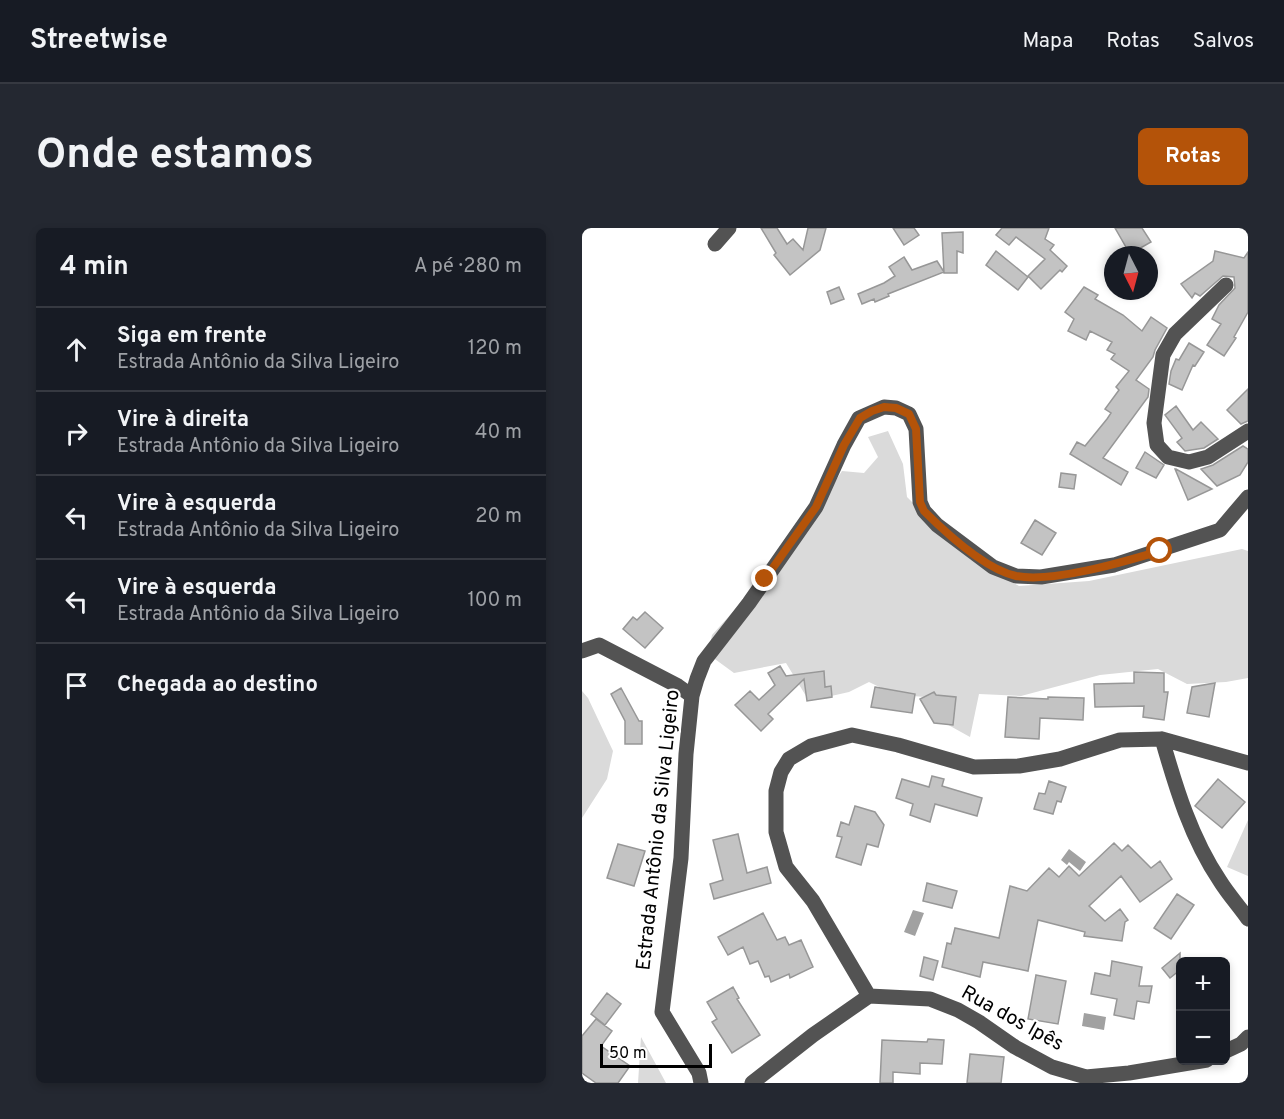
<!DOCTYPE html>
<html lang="pt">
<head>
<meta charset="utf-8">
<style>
	:root { --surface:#171b24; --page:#242831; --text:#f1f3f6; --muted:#9ea1a6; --line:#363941; --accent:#b45309 }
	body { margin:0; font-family:Overpass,sans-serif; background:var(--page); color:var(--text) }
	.controls { position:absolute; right:18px; bottom:18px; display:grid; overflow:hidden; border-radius:9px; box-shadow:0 3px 9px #0003 }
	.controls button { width:54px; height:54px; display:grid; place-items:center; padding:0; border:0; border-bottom:2px solid var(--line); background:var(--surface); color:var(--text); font:30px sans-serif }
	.compass { position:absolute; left:522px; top:18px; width:54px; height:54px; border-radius:50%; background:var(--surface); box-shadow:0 3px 9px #0003; rotate:174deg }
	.scale { position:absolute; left:18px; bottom:15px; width:112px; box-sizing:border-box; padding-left:6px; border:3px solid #000; border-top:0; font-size:16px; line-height:21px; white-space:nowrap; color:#000; -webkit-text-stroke:4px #fff; paint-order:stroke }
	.stop { position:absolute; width:18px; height:18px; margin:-14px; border:4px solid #b45309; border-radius:50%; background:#fff }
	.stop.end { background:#b45309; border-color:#fff; box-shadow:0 2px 6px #0008 }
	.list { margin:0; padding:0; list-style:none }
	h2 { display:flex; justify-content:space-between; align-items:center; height:78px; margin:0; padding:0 24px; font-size:26px }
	h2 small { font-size:20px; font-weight:400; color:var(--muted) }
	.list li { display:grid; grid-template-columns:39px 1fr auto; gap:18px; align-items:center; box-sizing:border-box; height:84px; padding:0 24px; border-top:2px solid var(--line) }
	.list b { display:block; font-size:22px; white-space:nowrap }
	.list p { margin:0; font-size:20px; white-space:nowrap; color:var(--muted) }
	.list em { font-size:20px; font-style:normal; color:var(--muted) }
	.icon { flex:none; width:33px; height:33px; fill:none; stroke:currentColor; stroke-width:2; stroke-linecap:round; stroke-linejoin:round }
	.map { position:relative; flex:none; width:666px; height:855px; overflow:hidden; border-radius:9px }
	header { display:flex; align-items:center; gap:36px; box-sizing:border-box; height:84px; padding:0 30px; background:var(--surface); border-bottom:2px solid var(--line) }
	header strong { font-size:28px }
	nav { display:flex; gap:33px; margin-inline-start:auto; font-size:21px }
	.intro { display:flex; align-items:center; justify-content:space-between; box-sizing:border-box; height:144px; padding:0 36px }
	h1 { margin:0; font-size:42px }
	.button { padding:15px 27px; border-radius:9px; background:var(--accent); color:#fff; font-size:21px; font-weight:700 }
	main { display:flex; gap:36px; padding:0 36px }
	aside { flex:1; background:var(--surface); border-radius:9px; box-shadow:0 3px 9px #0003 }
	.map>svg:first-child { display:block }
</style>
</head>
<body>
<header>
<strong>Streetwise</strong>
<nav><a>Mapa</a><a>Rotas</a><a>Salvos</a></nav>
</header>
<div class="intro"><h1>Onde estamos</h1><a class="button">Rotas</a></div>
<main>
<aside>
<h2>4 min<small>A pé · 280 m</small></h2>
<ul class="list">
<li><svg class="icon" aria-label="ahead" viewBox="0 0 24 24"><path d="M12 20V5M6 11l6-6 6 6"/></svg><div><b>Siga em frente</b><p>Estrada Antônio da Silva Ligeiro</p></div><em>120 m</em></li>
<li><svg class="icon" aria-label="right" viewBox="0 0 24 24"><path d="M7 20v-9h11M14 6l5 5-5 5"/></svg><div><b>Vire à direita</b><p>Estrada Antônio da Silva Ligeiro</p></div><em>40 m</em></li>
<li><svg class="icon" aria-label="left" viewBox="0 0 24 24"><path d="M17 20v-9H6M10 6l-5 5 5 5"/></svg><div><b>Vire à esquerda</b><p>Estrada Antônio da Silva Ligeiro</p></div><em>20 m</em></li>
<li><svg class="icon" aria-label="left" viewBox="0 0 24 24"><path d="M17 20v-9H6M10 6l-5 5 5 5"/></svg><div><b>Vire à esquerda</b><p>Estrada Antônio da Silva Ligeiro</p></div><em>100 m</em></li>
<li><svg class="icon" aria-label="arrive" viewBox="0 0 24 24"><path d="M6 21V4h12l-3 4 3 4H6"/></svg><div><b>Chegada ao destino</b></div></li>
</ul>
</aside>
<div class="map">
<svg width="666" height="855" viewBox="0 0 666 855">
	<rect width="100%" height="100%" fill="#fff"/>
	<path fill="#dadada" d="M306,203L321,236L325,269L388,331L437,358L507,353L660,321L666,323V450L644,454L605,456L576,441L518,447L439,468L397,466L388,509L361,494L360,470L314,467L287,454L267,464L227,473L204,435L152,445L126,426L130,407L213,315L260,243L282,245L296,229L286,209Z
		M0,463L6,470L31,523L25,551L0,590Z
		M666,592V648L645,639Z
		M59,809L84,855H56Z"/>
	<path fill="#a1a1a1" d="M487,621L504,634L498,643L487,634L485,637L479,632Z
		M331,682L342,685L333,708L322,704Z
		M502,785L524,789L522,802L500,798Z"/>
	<path fill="#c3c3c3" stroke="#979797" stroke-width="1.5" d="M179,0H195L205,16L211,11L221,22L226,0H244L238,22L208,47L192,27L194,25Z
		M311,0H332L337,7L322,17Z
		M420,0H467L463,11L472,17L468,22L485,38L480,44L478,42L459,61L446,48L463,31L434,9L427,17L414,7Z
		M533,0H560L569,14L548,26Z
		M381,4V25L375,23V45H362L360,5Z
		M414,23L446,49L436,62L404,37Z
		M633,23L662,30L666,24V84L652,109L654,110L642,128L625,117L639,96L630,91L637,77L653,60L652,49L641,48L618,68L613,65L610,70L599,56L631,33Z
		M322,29L330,42L355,33L362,44L306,66L307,68L293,74L292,71L280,76L276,66L302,55L313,48L307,39Z
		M257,59L262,71L249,76L245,64Z
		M502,59L516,67L513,71L541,87L560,103L569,89L585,100L573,122L571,129L554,152L567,161L566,169L521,230L546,244L539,257L488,226L495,214L503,218L525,191L529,185L523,181L537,162L534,159L547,143L529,131L533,126L525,122L530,114L508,103L504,112L486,103L492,91L483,84Z
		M607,115L622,124L613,138L611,137L600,162L587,156L589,143L594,131L597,132Z
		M666,161V193L659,196L645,182Z
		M594,178L611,202L619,194L636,211L622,220L603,223L595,214L600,210L583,187Z
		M661,218L666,221V234L658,247L635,258L619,241L631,237Z
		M563,224L582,237L574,250L554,240Z
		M593,241H594L630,261L606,272Z
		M479,245L494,247L492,261L477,259Z
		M453,292L474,305L460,327L439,315Z
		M63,384L81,400L63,420L41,401L51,389L55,392Z
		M198,438L204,448L242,443L243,459L249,458L250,469L225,473L222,451L186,486L191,491L179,503L153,477L168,463L177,472L193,457L186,445Z
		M552,444L582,445V464H586L582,492L561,489L562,478L513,479L512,456L552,455Z
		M633,455L627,489L605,485L610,459Z
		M293,459L333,466L330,485L289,479Z
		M39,460L57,493H60V516H43V493L29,466Z
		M352,464L354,467L374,469L371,497L352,495L338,471Z
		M426,469L466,471V469L502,470L501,492L458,490L457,511L423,509Z
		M350,548L362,551L360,558L400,570L395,588L353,576L348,594L328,587L331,576L314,570L320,551L347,559Z
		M636,551L663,574L640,600L613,578Z
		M467,553L484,559L479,574L475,573L471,586L452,581L457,565L463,566Z
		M273,578L293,584L302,597L296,619L285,616L279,637L254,629L260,609L255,608L259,594L267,597Z
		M156,606L165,645L185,639L189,655L132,671L128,656L141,652L131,612Z
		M532,615L540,623L546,617L569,640L578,633L590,651L558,674L539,648L507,678L523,693L538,681L546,692L543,694L540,713L502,708L503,704L456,692L446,743L401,734L398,749L360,739L365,715L369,716L373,700L417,710L428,658L445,663L467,640L477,649L487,638L497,648Z
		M36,616L63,623L52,658L25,650Z
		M345,655L375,663L370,680L341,673Z
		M595,666L612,677L589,711L572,700Z
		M181,685L195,712L203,709L207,717L219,712L231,739L208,750L207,746L189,754L187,748L183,749L176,733L168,736L161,719L146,727L136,709Z
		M598,725V742L588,750L580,740Z
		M342,729L356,733L351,752L338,748Z
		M530,733L560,739L557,758H570L567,775L555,773L552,791L532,787L535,771L509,766L513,745L528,748Z
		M454,747L484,753L476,796L446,791Z
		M151,759L157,770L155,771L178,807L150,825L130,794L135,791L125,774Z
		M25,765L39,776L23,797L9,786Z
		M14,791L30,803L19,818L48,838L36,855H14L0,845V808Z
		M346,811L362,812L360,836L338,835V846L311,844V855H298L300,812L345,814Z
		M388,826L422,829L419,855H385Z"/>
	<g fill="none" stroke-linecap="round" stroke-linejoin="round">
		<path stroke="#535353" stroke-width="15" d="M133,16L147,0
			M644,57L593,106L581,127L572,195L575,217L586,229L607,234L626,229L666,203
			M0,423L17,417L96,458L110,468
			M580,511C594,560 609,610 638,653C646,666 657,678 666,691
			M287,768L231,673L204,639L194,604V563L199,544L207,531L229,518L270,507L316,517L392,539L437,538L478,531L538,512L580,511L666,535
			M644,823L659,816L666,809
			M119,855L117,845L80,784L99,630L104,526L110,468L115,451L122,433L167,375L234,279L262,217L277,190L302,179L314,180L327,186L334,201L338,274L342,283L355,297L411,339L434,348L459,349L532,337L638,302L666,269
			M170,855L231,807L287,768L348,771L376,782L397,794L433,819L470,839L504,849L547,845L625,832"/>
	</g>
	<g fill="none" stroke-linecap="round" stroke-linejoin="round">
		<path stroke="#b45309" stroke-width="8" d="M183,351L234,279L262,217L278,190L290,183L302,179L314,180L327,186L334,201L338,274L342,283C364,305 403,341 434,348C471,355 541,334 578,323"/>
	</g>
	<g text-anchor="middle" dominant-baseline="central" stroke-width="4.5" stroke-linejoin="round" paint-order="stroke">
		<g font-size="20" fill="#000" stroke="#fff">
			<text transform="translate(77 602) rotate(-84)">Estrada Antônio da Silva Ligeiro</text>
			<text transform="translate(430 791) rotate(29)">Rua dos Ipês</text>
		</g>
	</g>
</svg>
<div class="controls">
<button>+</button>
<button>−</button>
</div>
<svg class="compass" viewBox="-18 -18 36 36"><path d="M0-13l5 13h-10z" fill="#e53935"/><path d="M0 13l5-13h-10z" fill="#9ea1a6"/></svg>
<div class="scale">50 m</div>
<div class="stop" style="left:578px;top:323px"></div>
<div class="stop end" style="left:183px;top:351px"></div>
</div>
</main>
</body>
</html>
